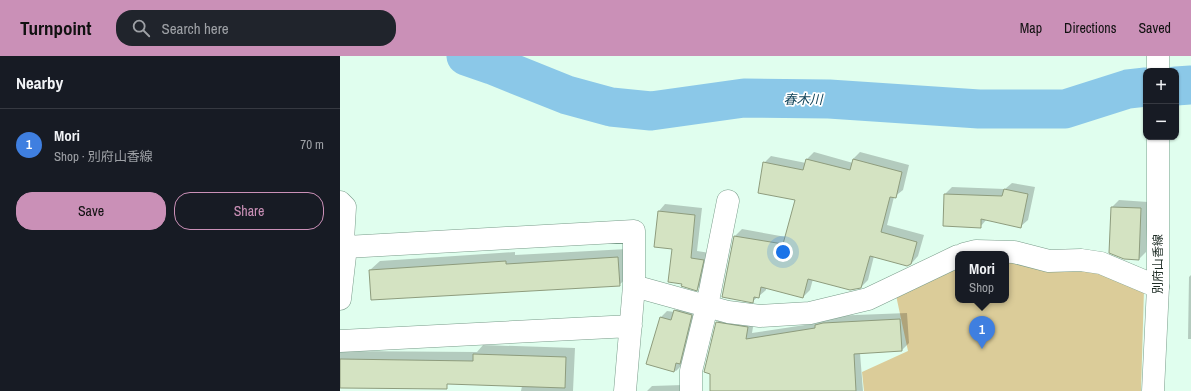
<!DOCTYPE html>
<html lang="en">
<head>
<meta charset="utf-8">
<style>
	:root { --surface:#171b24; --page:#20242c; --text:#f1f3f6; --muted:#9ea1a6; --line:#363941; --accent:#ca90b7 }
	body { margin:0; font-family:"Archivo Narrow","Noto Sans JP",sans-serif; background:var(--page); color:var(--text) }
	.controls { position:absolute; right:12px; top:12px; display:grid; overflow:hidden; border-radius:8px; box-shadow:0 1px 3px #0004 }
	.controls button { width:36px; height:36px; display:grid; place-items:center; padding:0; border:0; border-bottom:1px solid var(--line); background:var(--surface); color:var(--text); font:20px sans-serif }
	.you { position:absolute; left:443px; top:196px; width:14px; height:14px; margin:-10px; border:3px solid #fff; border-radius:50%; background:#1a73e8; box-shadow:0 0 0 6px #1a73e833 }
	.badge { display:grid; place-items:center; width:26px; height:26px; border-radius:50%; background:var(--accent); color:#fff; font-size:13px; font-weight:700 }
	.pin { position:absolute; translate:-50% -33px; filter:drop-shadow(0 1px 2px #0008) }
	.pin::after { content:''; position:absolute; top:21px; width:14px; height:12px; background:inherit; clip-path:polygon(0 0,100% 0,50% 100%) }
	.popup { position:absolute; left:615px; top:195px; width:54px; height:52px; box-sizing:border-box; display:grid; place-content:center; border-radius:8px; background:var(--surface); filter:drop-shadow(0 1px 3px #0005); font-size:13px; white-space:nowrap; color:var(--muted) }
	.popup b { font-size:15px; color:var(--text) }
	.popup::after { content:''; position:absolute; left:50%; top:100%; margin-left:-8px; border:8px solid transparent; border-top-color:var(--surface) }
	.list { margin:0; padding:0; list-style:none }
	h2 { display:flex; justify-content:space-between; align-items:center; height:52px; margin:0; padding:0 16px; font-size:17px }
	h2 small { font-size:13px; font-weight:400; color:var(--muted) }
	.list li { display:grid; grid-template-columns:26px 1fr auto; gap:12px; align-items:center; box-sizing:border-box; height:72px; padding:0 16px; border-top:1px solid var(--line) }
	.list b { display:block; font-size:15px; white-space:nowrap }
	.list p { margin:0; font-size:13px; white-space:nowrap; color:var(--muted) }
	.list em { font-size:13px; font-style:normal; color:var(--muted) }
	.actions { display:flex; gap:8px; padding:12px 16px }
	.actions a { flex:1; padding:9px 0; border:1px solid var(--accent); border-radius:16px; text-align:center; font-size:14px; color:var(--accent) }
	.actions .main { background:var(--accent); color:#111 }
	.icon { flex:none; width:22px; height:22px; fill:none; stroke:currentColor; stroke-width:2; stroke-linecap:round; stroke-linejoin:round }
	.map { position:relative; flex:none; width:851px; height:335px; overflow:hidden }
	header { display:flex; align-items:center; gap:24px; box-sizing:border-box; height:56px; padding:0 20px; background:var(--accent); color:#111 }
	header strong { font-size:19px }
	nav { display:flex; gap:22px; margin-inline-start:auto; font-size:14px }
	.search { width:280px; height:36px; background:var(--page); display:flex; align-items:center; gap:10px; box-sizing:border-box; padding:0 14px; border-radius:16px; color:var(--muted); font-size:15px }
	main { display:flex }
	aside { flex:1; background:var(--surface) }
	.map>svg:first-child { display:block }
</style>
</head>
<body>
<header>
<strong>Turnpoint</strong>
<div class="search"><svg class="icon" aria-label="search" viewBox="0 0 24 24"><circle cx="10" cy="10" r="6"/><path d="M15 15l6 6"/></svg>Search here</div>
<nav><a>Map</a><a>Directions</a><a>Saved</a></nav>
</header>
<main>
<aside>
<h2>Nearby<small></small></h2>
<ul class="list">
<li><span class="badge" style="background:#3f7fe0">1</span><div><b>Mori</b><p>Shop · 別府山香線</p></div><em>70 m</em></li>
</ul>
<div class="actions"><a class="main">Save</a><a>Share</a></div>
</aside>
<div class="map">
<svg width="851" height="335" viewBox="0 0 851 335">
	<rect width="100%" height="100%" fill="#e0feee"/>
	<path fill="#dbcc99" d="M666,198L754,206L804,233L801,335H524L522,316L568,295L554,230L618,202V244H666Z"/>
	<path fill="#0003" d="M474,96L513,107V103L520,96L569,109L563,134L554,141L547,169L584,179L578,200L571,208L534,200L528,224L521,231L473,223L470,234L463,241L426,232V234L413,245L383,240L395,180L402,173L446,181L456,143L424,107L431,100L466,107L467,103Z
		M672,127L695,131L688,164L681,170L647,163L640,171L605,138L612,131L665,133Z
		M779,144L808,146L806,196L799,203L770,196L772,151Z
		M325,148L362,152L357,195L370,197L364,227L357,233L343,227L333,192L319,155Z
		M287,193L289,220L279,229L30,214L40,205L175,196V199Z
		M851,219V283H848L849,221Z
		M342,248L358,252L346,300L342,305V309L336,315L308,307L321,261L327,255L335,256Z
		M567,257L569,287L562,294L520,297L523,335H371L377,266L384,259L414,265L412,277L478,267L482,262L491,260Z
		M143,289L235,292L233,335H181L182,330L48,325L0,331V295L137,296Z
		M343,329V335H307L312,330Z"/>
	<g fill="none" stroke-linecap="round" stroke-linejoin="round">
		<path stroke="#8bc8e8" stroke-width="39" d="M126,0L152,9L227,39L271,51L311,55L404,42L489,43L639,53H725L788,33L806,31
			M836,30L851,29"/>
	</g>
	<path fill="#d4e3c2" stroke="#8e9c7d" d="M466,103L510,114L513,103L562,116L556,142L550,141L541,176L577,186L571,208L567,210L530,200L521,232L510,234L468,223L463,242L421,231L419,242L414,241L413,247L382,241L394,180L443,188L455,144L418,137L423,106L463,114Z
		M664,133L688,138L681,172L641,163V172L603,170L604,138L662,140Z
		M771,151L801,152L799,204L784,203L769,197Z
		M318,155L355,159L351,202L364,204L357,235L341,230L342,228L328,226L332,193L314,191Z
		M278,201L280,230L31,244L29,214L166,205V208Z
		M334,254L352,259L340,308L336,307L334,316L306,308L320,261L331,264Z
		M560,263L562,295L514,298L516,335H370V318L364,316L376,266L408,271L406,283L475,272V269L483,267Z
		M133,298L226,301L225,332L107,328V333L0,332V303L133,305Z"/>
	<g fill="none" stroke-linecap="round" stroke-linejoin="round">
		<defs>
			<path id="minor" d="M0,146L5,151L3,184L6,191
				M624,198L636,195L674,196L709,205L741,204L761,207L818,231
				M294,230L388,256L420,260L470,257L528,243L618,200
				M0,243L6,191L294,175V230L285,335
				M0,285L291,270
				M351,335V315L367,250L388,145"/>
			<path id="major" d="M818,15V0
				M813,335L818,231V81"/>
		</defs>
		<use href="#minor" stroke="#799c8a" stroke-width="23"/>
		<use href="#major" stroke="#799c8a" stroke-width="23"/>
		<use href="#minor" stroke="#fff" stroke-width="22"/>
		<use href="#major" stroke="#fff" stroke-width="22"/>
	</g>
	<g text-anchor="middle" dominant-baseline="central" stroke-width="3.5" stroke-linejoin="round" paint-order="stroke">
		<g font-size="12" fill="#1f2d26" stroke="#fff">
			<text transform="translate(818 208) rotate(-90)">別府山香線</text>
		</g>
		<g font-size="13" font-style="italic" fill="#11445a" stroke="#fff">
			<text x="463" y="43">春木川</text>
		</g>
	</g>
</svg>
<div class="controls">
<button>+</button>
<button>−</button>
</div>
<div class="you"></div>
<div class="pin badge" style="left:642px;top:293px;background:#3f7fe0">1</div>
<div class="popup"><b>Mori</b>Shop</div>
</div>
</main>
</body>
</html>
